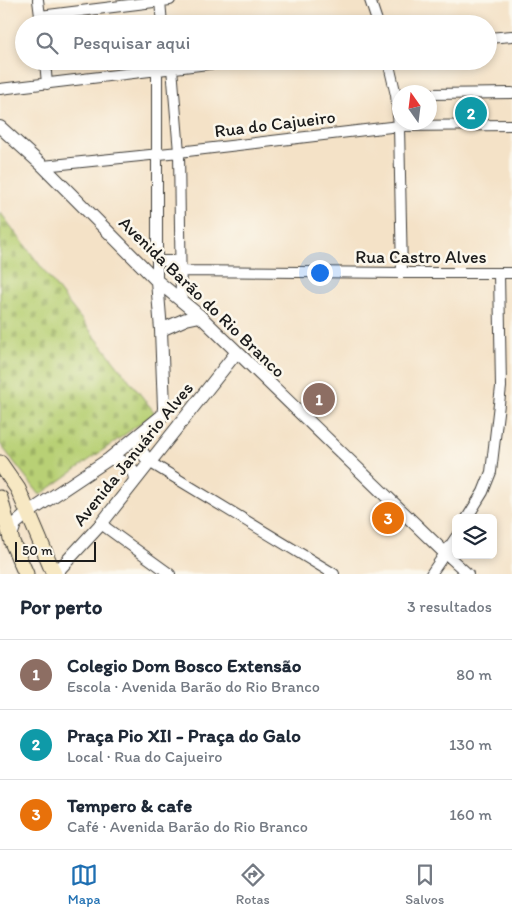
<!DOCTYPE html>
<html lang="pt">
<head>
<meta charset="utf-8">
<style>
	:root { --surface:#fff; --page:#f2f2f3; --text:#1f2937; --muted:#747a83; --line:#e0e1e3; --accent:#1f6fb2 }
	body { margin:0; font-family:Itim,sans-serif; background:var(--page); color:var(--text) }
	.controls { position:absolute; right:15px; bottom:15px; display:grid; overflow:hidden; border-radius:8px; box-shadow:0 2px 8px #0003 }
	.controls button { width:45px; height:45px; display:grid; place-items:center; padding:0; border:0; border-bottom:1px solid var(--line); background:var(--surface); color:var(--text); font:25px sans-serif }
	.compass { position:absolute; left:392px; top:85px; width:45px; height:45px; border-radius:50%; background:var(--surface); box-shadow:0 2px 8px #0003; rotate:346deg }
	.scale { position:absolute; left:15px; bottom:12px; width:81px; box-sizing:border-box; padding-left:5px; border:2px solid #1c1c1c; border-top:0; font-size:14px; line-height:18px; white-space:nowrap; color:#1c1c1c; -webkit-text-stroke:4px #fbf7ec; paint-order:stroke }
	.you { position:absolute; left:319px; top:272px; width:18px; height:18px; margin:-12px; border:4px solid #fff; border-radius:50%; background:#1a73e8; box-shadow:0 0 0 8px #1a73e833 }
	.badge { display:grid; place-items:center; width:32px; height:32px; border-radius:50%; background:var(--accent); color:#fff; font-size:16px; font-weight:700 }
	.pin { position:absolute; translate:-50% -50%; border:2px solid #fff; box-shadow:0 1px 5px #0006 }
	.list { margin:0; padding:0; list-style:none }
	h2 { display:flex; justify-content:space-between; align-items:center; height:65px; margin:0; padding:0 20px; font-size:21px }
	h2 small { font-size:16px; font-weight:400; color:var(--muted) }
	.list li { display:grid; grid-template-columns:32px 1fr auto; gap:15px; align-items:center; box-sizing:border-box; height:70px; padding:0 20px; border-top:1px solid var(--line) }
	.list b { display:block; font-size:19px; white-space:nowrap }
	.list p { margin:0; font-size:16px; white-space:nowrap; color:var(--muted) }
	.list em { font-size:16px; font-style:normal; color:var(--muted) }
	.icon { flex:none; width:28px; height:28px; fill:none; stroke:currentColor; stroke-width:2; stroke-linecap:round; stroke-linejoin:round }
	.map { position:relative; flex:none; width:512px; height:574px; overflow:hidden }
	.search { position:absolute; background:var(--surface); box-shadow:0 2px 8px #0003; left:15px; right:15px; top:15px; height:55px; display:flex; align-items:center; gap:12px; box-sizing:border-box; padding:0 18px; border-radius:28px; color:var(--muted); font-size:19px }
	.sheet { height:275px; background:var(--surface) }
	nav { display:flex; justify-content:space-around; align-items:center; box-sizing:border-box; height:70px; border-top:1px solid var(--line); background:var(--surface); font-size:14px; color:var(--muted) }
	nav a { display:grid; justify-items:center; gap:2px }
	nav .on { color:var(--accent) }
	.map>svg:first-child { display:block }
</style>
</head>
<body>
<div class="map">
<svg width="512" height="574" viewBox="0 0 512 574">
	<defs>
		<pattern id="cemetery-stones" width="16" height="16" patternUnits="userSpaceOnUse" patternTransform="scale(1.25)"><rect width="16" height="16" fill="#b8d075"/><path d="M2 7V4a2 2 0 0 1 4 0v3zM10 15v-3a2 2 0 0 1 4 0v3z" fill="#9eb265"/></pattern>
	</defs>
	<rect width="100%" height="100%" fill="#fbf7ec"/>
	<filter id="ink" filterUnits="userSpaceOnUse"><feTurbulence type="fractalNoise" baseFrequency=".02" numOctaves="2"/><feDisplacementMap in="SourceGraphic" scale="10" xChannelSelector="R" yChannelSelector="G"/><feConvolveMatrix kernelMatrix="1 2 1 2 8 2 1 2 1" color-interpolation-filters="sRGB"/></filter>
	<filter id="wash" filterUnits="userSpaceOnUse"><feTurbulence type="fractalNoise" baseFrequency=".0096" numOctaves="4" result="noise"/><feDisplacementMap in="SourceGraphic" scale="20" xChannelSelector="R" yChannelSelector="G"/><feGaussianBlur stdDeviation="1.12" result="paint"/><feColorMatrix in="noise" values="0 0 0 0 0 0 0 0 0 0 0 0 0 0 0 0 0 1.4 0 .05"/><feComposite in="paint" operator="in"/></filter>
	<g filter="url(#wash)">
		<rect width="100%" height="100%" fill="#f4e2c7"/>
		<path fill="url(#cemetery-stones)" stroke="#6a7648" d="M0,212L63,296L155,413L40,495L0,444Z"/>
	</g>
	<g filter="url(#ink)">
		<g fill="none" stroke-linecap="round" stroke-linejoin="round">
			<defs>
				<path id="minor" d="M38,0L41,24
					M370,0L378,24
					M160,1L162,24
					M40,16L170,0
					M488,38L512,36
					M45,61L47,84
					M170,61L172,68L179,152L181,301
					M388,61L396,95L399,126L402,273
					M0,89L233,61
					M430,94L512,93
					M43,166L179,152L399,126L512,125
					M157,261H179
					M180,271L402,273H512
					M157,281V70L160,61
					M151,463L334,574
					M467,518L483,492L491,472L501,387L499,273
					M101,524L170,574
					M446,554L468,574
					M431,574L456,537"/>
				<path id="tertiary" d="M0,127L43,166L157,281L200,316L446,554
					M161,330L186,319L200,316
					M140,435C137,447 143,455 151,463
					M109,459C122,458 135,467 135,481
					M11,536L15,524L28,513L109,459L163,415L164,408L161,330L157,281
					M55,574L101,524L236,353"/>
				<path id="secondary" d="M0,463L18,489L54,574
					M0,498L12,542L26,574"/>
			</defs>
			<use href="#minor" stroke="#3c3a36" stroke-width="12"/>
			<use href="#tertiary" stroke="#3c3a36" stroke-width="14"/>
			<use href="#secondary" stroke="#3c3a36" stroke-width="17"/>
			<use href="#minor" stroke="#fff" stroke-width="10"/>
			<use href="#tertiary" stroke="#fff" stroke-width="12"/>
			<use href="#secondary" stroke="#f7e8c3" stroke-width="15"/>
		</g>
	</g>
	<g text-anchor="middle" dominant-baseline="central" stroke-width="5" stroke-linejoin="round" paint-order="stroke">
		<g font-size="18" fill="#1c1c1c" stroke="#fbf7ec">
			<text transform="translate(275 124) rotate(-7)">Rua do Cajueiro</text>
			<text x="421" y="257">Rua Castro Alves</text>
			<text transform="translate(202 297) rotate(44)">Avenida Barão do Rio Branco</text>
			<text transform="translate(133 454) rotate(-51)">Avenida Januário Alves</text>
		</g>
	</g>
</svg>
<div class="controls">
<button><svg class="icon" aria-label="layers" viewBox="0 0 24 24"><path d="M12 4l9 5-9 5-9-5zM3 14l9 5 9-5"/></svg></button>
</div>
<svg class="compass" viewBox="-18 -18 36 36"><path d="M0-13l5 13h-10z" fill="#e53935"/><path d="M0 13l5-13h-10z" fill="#747a83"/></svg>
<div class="scale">50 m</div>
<div class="you"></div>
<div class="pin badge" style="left:319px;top:399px;background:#8d6e63">1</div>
<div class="pin badge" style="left:471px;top:113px;background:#0f9aa8">2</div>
<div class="pin badge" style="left:388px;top:518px;background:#e8710a">3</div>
<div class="search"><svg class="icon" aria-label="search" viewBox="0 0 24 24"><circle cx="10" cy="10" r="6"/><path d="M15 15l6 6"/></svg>Pesquisar aqui</div>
</div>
<section class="sheet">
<h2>Por perto<small>3 resultados</small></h2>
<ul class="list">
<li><span class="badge" style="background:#8d6e63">1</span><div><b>Colegio Dom Bosco Extensão</b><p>Escola · Avenida Barão do Rio Branco</p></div><em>80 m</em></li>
<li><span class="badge" style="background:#0f9aa8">2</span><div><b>Praça Pio XII - Praça do Galo</b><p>Local · Rua do Cajueiro</p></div><em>130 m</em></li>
<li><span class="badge" style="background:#e8710a">3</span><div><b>Tempero &amp; cafe</b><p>Café · Avenida Barão do Rio Branco</p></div><em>160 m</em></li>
</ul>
</section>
<nav>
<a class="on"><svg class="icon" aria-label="map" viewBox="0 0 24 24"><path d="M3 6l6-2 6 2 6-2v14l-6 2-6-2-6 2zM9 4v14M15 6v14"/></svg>Mapa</a>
<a><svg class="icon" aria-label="directions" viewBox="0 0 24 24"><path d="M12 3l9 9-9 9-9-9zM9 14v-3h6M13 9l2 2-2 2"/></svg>Rotas</a>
<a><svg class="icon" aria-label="saved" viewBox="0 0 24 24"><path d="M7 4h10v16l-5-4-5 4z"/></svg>Salvos</a>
</nav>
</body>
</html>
